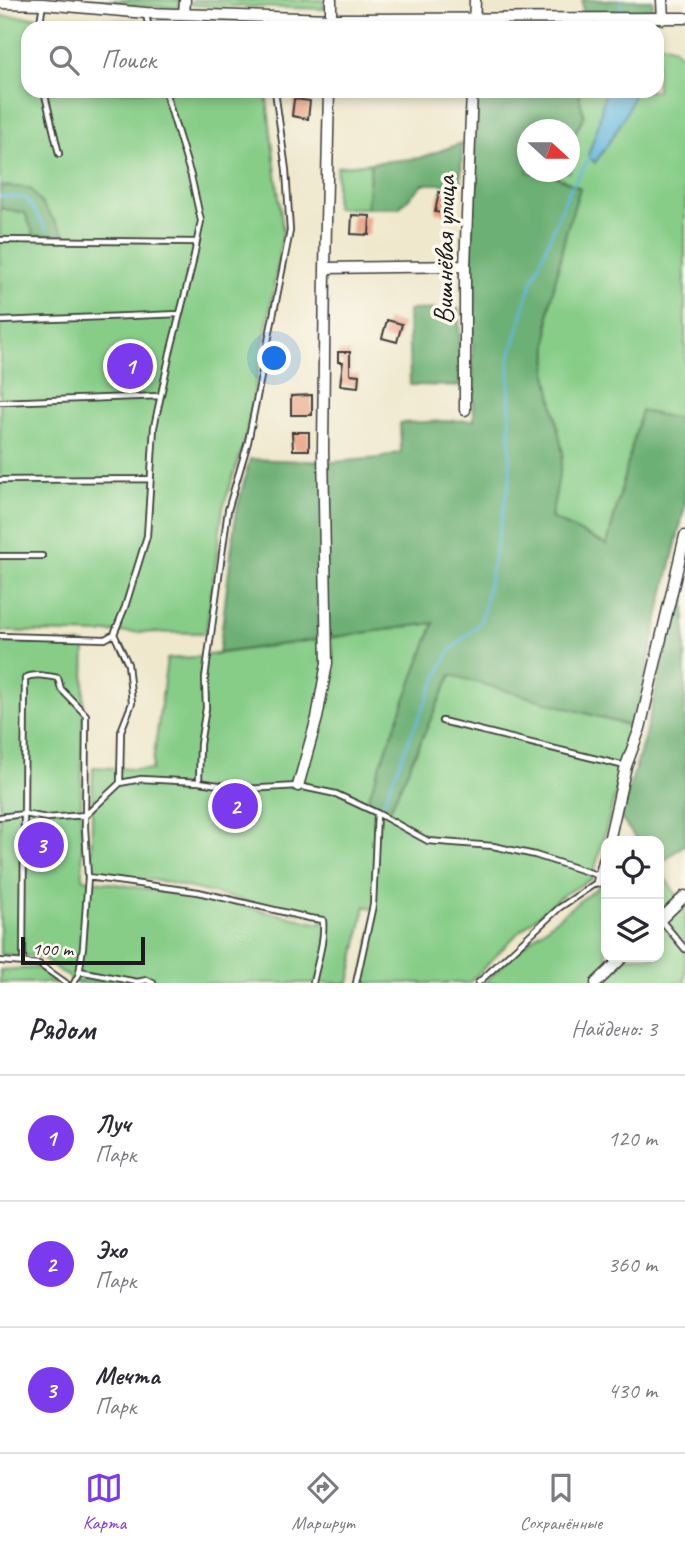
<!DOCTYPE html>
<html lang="ru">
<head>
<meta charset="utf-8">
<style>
	:root { --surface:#fff; --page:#f7f7f7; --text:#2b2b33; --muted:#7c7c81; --line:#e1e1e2; --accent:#7c3aed }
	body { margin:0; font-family:Caveat,sans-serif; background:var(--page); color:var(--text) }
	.controls { position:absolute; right:21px; bottom:21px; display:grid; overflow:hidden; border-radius:14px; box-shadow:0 4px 10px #0003 }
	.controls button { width:63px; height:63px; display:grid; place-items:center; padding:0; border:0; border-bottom:2px solid var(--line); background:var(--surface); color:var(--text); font:35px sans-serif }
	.compass { position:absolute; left:517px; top:119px; width:63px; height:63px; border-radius:50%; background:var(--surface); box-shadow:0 4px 10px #0003; rotate:111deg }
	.scale { position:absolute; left:21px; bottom:18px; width:124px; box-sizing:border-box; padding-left:7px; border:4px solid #1c1c1c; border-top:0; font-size:19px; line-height:24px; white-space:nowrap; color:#1c1c1c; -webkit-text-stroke:5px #fbf7ec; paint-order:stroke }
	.you { position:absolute; left:275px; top:359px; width:24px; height:24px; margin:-18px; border:5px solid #fff; border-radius:50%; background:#1a73e8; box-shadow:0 0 0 10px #1a73e833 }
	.badge { display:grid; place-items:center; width:46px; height:46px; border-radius:50%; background:var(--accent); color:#fff; font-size:23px; font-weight:700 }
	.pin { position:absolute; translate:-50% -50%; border:4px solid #fff; box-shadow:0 2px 7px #0006 }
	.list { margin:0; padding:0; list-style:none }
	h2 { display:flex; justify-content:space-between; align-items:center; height:91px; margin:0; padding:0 28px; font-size:30px }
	h2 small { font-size:23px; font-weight:400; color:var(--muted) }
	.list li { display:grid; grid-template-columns:46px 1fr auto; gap:21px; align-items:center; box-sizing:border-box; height:126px; padding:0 28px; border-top:2px solid var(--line) }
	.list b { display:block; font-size:26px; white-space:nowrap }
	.list p { margin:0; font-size:23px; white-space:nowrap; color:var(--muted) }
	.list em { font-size:23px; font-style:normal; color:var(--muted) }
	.icon { flex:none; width:38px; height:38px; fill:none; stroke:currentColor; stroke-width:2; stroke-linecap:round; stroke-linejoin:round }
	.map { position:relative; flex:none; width:685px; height:983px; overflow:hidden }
	.search { position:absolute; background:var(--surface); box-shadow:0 4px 10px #0003; left:21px; right:21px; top:21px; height:77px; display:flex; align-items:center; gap:18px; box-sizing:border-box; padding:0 24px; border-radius:21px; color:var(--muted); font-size:26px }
	.sheet { height:469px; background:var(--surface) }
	nav { display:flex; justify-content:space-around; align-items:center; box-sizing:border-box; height:98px; border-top:2px solid var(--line); background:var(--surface); font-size:19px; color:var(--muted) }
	nav a { display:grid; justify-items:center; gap:4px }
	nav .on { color:var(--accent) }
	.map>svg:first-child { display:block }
</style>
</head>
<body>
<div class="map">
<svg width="685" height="983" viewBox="0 0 685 983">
	<rect width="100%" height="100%" fill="#fbf7ec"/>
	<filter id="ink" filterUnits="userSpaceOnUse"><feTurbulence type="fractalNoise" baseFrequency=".0143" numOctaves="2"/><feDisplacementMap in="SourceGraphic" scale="14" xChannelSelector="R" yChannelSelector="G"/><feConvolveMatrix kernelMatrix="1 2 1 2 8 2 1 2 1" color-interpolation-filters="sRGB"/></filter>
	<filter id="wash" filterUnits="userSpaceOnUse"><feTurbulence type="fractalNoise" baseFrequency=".00686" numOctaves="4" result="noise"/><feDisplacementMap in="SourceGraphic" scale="28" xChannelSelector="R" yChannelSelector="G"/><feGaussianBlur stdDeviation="1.57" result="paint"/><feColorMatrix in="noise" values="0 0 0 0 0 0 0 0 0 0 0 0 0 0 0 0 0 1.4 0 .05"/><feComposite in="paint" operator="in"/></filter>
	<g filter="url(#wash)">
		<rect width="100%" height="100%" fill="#efe8cd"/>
		<path fill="#87cd88" stroke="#527452" stroke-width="2" d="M46,0H179V8Z
			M192,0H324L325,9L191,5Z
			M0,16L258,25L259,28H28V91H266L283,231L273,293L245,439L223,508L206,633L108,632L100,634L0,631V208L25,212L30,189L0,186Z
			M657,42L675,48L685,61V420L641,412L607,545L551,518L563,454L547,374L549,309L566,232L580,188L551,174L552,172H570V142L584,116L578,91H657Z
			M371,163L367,208H335L337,167Z
			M434,623L368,800L390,810L451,674L634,727L592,879L564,894L520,931L469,983H362L376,910L365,906L349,983H77L41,957L0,954V642L85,644L81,811L83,879L217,900L321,924L323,917L281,909L161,881L91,873L93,767L152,770L167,659L195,657Z
			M606,867V957H659V870L685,906V983H484C520,947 560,915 601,885Z
			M39,968L56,983H0V970Z"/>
		<path fill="#6db074" stroke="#446648" stroke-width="2" d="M582,0H653V12H583Z
			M477,91H578L584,116L570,142V130H528V172H552L551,174L580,188L566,232L549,309L547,374L563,454L551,518L607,545L641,411L685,420V506L662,600L634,727L451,675L389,811L367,801L434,623L219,653L236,513L250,459L333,462L380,458L401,452L400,423L474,420L471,259Z
			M462,143L461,184H423L399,208H367L371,163L420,158Z
			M0,186L30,188L65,235H34L25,213L0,208Z
			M459,309L460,386L410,385L408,310Z
			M685,580V844L659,865V841H638L619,816C649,739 661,658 685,580Z"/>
		<path fill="#62b7de" stroke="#3f6a7d" stroke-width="2" d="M605,91H635C627,117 610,141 595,163L588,155L598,126Z"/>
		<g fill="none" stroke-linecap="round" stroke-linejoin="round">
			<path stroke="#62b7de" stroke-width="2.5" d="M621,13V0
				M0,196L26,198L47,230
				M383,804L411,735L448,653L481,622L510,478L509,360L530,287L568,193L591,155"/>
		</g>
		<g id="blocks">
			<path fill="#e99e80" d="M294,99L310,101L308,119L292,116Z
				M439,192L451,194L447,214L435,212Z
				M352,215L370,216L369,235L351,234Z
				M387,320L402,324L397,342L382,338Z
				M338,352H350V374L359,375L358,387L340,385L343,362H338Z
				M312,395V415H291V396Z
				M292,432H309V450H293Z"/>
		</g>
	</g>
	<g filter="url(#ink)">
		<use href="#blocks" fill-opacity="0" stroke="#3c3b37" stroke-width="2"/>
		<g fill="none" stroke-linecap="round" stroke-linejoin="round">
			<defs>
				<path id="service" d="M146,15L149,28
					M263,17L264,28
					M39,28L43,4
					M44,91L59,154
					M0,240L196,242
					M0,321L180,314
					M0,402L161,396
					M0,480L151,479
					M0,556H42
					M0,636L105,639L114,634L125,607L147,536L154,427L170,353L192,266L201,221L191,176L165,91
					M442,721L625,766
					M199,782L244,789L298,786L336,794L377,813
					M120,783L141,779L199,782L200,744L206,708L205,678L228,510L248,442L290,231L286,170L275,91
					M0,817L24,814L47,818L86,815L120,783L121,731L132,703L128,664L114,634
					M88,877L198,892L309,918L323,920C325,941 317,963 313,983
					M661,920L685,949
					M0,961L39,964L66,983
					M23,963L25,678C34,673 47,676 58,678L61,689L86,715L85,827L88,877L83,947L79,974L74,983
					M79,971L137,982L147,980L153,983
					M356,983L373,905L377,813L428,841L493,846L535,855L600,876
					M478,983L559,908L599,881L606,884"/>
				<path id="minor" d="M662,0L663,19
					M0,3L43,4L146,13L331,19L685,18
					M184,14L185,0
					M331,28V0
					M474,28L475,0
					M325,268L465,266
					M465,410V266L472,91
					M298,786L317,718L327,663L323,449L325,268L329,91
					M609,841L626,766L640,728L685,536
					M599,881L606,854
					M659,921L685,896
					M596,983L623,957"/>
			</defs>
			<use href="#service" stroke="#3c3b37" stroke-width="8"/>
			<use href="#minor" stroke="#3c3b37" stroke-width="13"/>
			<use href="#service" stroke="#fff" stroke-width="4.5"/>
			<use href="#minor" stroke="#fff" stroke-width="10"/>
		</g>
	</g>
	<g text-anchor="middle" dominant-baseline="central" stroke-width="7" stroke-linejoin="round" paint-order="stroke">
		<g font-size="28" fill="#1c1c1c" stroke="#fbf7ec">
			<text transform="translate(444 250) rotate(-89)">Вишнёвая улица</text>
		</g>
	</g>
</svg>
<div class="controls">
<button><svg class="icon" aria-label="locate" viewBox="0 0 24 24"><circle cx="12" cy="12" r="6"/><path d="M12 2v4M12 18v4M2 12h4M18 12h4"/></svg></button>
<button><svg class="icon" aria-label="layers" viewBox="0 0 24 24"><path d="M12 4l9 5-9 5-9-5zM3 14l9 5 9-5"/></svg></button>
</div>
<svg class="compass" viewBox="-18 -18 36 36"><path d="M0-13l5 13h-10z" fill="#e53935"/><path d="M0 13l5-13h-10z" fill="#7c7c81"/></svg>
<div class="scale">100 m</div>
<div class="you"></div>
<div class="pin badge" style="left:130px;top:366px">1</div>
<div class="pin badge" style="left:235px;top:806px">2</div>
<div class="pin badge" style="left:41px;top:845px">3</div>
<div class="search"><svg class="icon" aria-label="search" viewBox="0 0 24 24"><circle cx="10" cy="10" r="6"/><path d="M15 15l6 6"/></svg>Поиск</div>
</div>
<section class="sheet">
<h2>Рядом<small>Найдено: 3</small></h2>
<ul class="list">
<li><span class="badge">1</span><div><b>Луч</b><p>Парк</p></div><em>120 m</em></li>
<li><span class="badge">2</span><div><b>Эхо</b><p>Парк</p></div><em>360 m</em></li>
<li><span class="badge">3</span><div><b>Мечта</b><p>Парк</p></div><em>430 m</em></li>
</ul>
</section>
<nav>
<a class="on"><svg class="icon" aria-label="map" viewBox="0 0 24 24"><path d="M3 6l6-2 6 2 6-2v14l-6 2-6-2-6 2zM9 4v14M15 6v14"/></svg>Карта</a>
<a><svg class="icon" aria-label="directions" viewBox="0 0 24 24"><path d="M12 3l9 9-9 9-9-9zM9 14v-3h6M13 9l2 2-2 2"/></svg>Маршрут</a>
<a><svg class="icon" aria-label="saved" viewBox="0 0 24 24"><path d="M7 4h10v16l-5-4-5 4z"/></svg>Сохранённые</a>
</nav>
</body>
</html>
